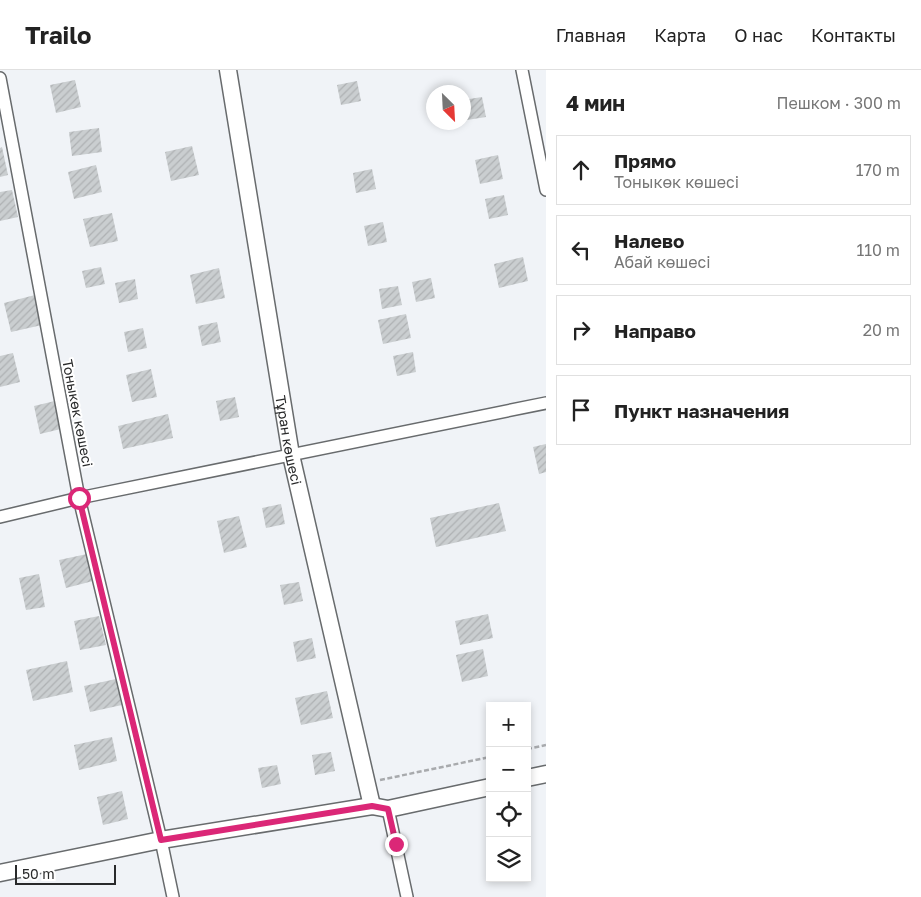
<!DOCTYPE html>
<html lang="ru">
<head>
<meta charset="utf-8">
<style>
	:root { --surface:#fff; --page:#f6f6f6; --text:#222; --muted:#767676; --line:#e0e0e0 }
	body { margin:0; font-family:"Golos Text",sans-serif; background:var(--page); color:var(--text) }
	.controls { position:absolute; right:15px; bottom:15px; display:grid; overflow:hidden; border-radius:0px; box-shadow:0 2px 8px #0003 }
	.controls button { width:45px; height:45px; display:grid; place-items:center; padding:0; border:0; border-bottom:1px solid var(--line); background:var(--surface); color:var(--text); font:25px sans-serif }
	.compass { position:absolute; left:426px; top:15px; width:45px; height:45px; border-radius:50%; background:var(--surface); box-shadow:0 2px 8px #0003; rotate:156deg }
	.scale { position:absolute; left:15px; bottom:12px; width:101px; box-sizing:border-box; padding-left:5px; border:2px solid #292a2b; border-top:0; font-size:14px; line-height:18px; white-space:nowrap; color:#292a2b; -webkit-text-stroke:4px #fff; paint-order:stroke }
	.stop { position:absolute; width:15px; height:15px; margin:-11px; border:4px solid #db2777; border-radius:50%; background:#fff }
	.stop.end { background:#db2777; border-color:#fff; box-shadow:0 1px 5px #0008 }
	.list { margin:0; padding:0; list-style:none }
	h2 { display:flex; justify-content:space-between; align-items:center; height:65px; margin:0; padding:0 20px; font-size:21px }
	h2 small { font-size:16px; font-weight:400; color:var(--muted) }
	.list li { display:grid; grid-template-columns:32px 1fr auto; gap:15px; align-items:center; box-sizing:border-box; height:70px; margin:0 10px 10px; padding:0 10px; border:1px solid var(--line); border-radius:0px }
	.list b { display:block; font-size:19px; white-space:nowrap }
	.list p { margin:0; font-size:16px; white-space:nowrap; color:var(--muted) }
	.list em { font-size:16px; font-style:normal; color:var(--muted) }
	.icon { flex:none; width:28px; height:28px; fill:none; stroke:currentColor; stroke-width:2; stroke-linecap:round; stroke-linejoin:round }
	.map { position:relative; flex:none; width:546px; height:827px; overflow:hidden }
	header { display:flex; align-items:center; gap:30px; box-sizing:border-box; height:70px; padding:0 25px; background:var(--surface); border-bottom:1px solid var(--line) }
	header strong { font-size:24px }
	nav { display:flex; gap:28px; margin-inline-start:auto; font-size:18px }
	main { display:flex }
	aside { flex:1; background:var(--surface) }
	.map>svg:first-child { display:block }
</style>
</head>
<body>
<header>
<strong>Trailo</strong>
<nav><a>Главная</a><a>Карта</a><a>О нас</a><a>Контакты</a></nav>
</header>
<main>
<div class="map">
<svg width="546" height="827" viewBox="0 0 546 827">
	<defs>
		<pattern id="building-hatch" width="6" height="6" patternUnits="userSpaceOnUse" patternTransform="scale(1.25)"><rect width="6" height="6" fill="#caced0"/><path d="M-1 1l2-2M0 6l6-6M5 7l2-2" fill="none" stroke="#aeb1b3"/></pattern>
	</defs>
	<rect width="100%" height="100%" fill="#f0f3f7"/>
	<path fill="url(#building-hatch)" d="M75,10L81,37L56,43L50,15Z
		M357,11L361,31L341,35L337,15Z
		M482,27L486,47L467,50L463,30Z
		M99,58L102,82L72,86L69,62Z
		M192,76L199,105L171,111L165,82Z
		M2,77L8,105L0,107V78Z
		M498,85L503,109L480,114L475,90Z
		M96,95L102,122L74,129L68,102Z
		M372,99L376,119L356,123L353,103Z
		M12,120L18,147L0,151V122Z
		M504,125L508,145L489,149L485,129Z
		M112,143L118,171L90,177L83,149Z
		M383,152L387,172L368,176L364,156Z
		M523,187L528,211L499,218L494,194Z
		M101,197L105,214L86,218L82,201Z
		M219,198L225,228L196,234L190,205Z
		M431,208L435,228L416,232L412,212Z
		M135,209L138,229L119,233L115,213Z
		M398,216L402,235L382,239L379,219Z
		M35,225L42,255L11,262L4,233Z
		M406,244L411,268L383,274L378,250Z
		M217,252L221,272L202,276L198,256Z
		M143,258L147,278L128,282L124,262Z
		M413,282L416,302L397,306L393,286Z
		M13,283L20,312L0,317V286Z
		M151,299L157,327L132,332L126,305Z
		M235,327L239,347L220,351L216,331Z
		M59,330L65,358L40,364L34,336Z
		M168,344L173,368L123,379L118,356Z
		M546,374V402L539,404L533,377Z
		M499,433L506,461L436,477L430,448Z
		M281,434L285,454L266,458L262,438Z
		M239,446L247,477L224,483L217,451Z
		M87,484L93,511L66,518L59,490Z
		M39,504L45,537L26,540L19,508Z
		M299,512L303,531L284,535L280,515Z
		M488,544L493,568L460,575L455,551Z
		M99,546L106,575L80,580L74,551Z
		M312,568L316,588L297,592L293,572Z
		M483,579L488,606L462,612L456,585Z
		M67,591L73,622L33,631L26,600Z
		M116,609L122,635L90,642L84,616Z
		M327,621L333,648L301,655L295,628Z
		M112,667L117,691L79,700L74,675Z
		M331,682L335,701L315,705L312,685Z
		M277,695L281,714L262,718L258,698Z
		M122,721L128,749L103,755L97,727Z"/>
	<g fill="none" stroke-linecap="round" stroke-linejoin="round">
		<defs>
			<path id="street" d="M522,0L546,120
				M0,8L79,428L161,770L173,827
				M0,447L79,428L546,333
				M388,739L407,827"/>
			<g id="secondary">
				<path id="s1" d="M228,0L291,385L372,736"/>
				<path d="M527,708L546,704"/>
				<path d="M0,803L161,770L372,736L388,739L490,717"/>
			</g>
		</defs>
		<use href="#street" stroke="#686b6d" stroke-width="14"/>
		<use href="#secondary" stroke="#686b6d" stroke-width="19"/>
		<path stroke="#a8aaad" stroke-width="2.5" stroke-dasharray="5 2.5" stroke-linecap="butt" d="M527,679L546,675
			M380,710L490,687"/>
		<use href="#street" stroke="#fff" stroke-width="11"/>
		<use href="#secondary" stroke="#fff" stroke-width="16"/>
	</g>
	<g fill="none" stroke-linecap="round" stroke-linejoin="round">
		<path stroke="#db2777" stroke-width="6" d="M79,428L161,770L372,736L388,739L396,774"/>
	</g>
	<g text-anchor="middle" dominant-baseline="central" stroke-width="4" stroke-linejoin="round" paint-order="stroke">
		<g font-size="14" fill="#292a2b" stroke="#fff">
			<text transform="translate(78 343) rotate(79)">Тоныкөк көшесі</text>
			<text stroke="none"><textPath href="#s1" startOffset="375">Тұран көшесі</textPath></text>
		</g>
	</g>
</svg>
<div class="controls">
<button>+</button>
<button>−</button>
<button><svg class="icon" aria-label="locate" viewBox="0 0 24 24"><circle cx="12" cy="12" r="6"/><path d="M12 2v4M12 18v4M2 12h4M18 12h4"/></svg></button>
<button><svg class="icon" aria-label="layers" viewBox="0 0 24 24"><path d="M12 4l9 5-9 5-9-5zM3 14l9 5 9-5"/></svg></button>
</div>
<svg class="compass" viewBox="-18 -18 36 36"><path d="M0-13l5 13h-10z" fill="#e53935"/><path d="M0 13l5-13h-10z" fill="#767676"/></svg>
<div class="scale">50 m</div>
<div class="stop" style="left:79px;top:428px"></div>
<div class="stop end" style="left:396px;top:774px"></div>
</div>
<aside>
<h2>4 мин<small>Пешком · 300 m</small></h2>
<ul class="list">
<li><svg class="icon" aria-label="ahead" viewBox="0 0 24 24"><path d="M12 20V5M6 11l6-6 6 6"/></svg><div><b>Прямо</b><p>Тоныкөк көшесі</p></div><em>170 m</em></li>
<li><svg class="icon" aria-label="left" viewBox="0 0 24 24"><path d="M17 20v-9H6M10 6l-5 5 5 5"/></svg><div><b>Налево</b><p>Абай көшесі</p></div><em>110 m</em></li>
<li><svg class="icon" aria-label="right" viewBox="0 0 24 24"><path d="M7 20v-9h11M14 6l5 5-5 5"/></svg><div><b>Направо</b></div><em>20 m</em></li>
<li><svg class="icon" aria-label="arrive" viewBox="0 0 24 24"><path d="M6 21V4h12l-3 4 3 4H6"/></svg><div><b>Пункт назначения</b></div></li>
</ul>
</aside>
</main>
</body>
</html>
